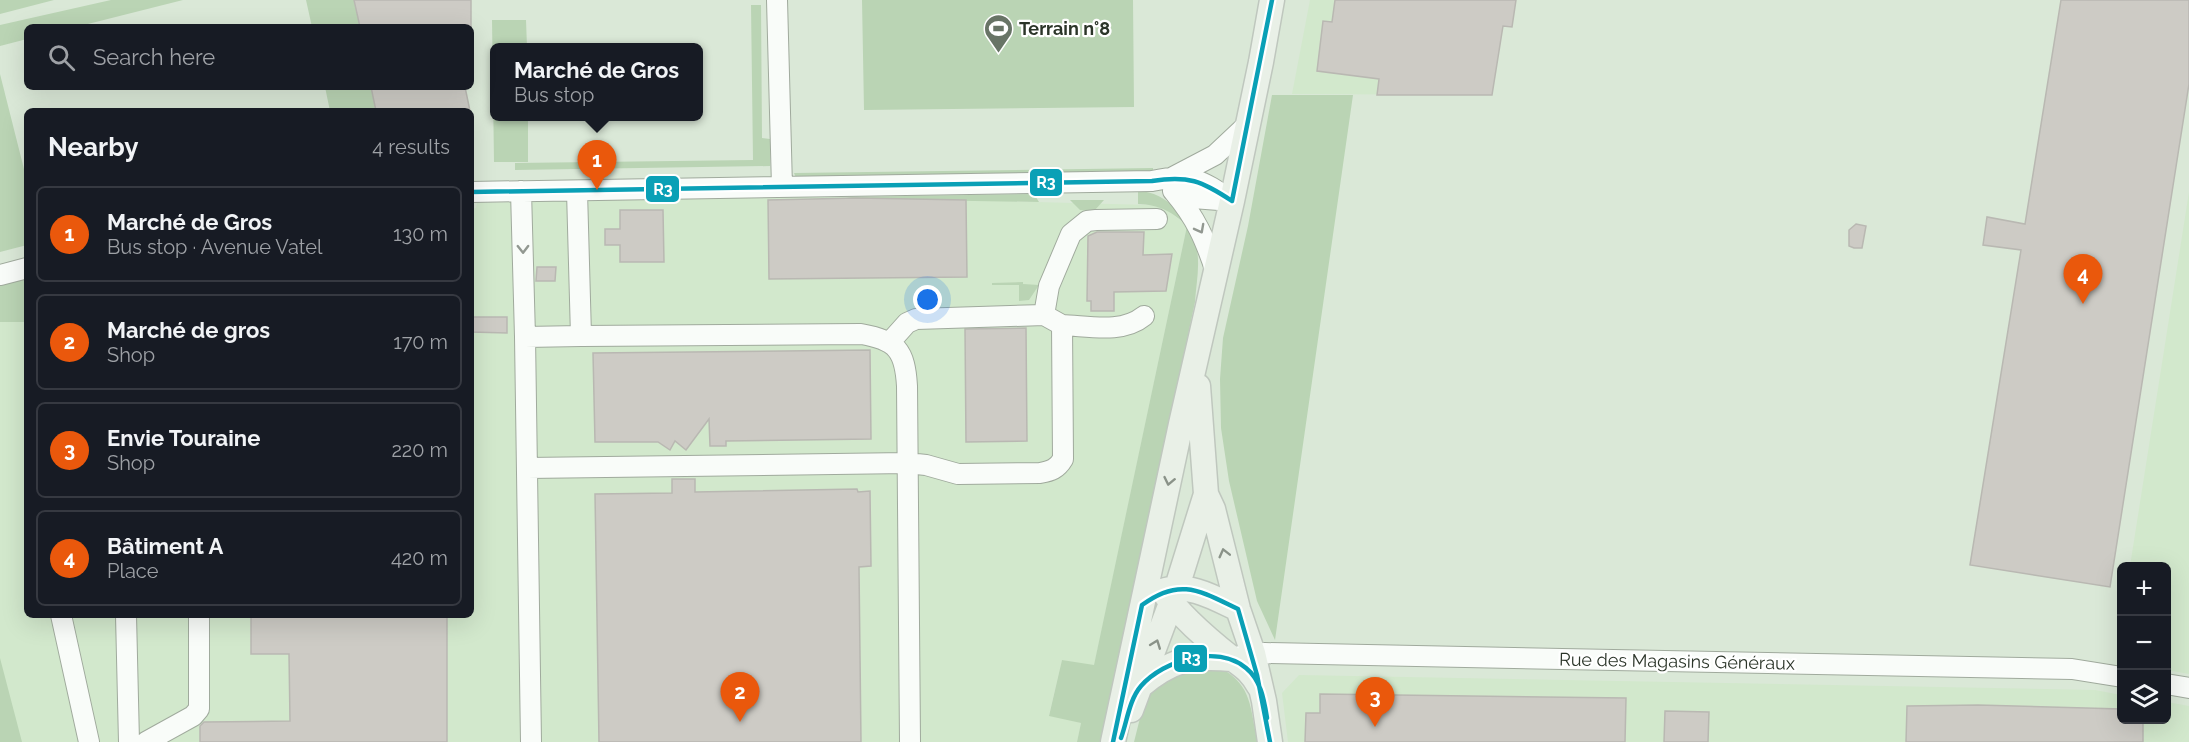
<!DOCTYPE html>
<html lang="en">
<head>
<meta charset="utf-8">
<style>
	:root { --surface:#171b24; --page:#20242c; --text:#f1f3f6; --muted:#9ea1a6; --line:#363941; --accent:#ea580c }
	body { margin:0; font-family:Raleway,sans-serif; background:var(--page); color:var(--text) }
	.controls { position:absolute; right:18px; bottom:18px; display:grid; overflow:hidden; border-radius:9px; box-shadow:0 6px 24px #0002 }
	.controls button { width:54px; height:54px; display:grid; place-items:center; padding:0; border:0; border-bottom:2px solid var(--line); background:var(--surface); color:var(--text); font:30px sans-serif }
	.you { position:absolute; left:928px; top:300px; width:21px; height:21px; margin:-15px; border:4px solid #fff; border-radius:50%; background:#1a73e8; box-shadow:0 0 0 9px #1a73e833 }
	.badge { display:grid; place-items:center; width:39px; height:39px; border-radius:50%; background:var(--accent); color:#fff; font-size:20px; font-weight:700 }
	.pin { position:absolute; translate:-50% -50px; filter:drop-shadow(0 2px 3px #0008) }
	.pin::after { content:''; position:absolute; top:32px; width:21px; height:18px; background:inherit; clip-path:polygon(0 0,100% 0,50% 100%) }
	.popup { position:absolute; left:490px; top:43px; width:213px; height:78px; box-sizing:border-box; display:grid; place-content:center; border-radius:9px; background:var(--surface); filter:drop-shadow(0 2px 4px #0005); font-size:20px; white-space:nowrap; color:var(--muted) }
	.popup b { font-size:22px; color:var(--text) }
	.popup::after { content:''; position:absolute; left:50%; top:100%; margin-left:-12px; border:12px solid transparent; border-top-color:var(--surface) }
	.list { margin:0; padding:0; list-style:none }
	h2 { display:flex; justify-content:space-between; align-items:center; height:78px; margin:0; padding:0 24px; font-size:26px }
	h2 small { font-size:20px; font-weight:400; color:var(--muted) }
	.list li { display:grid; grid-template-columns:39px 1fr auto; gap:18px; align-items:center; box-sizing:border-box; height:96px; margin:0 12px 12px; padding:0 12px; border:2px solid var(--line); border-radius:9px }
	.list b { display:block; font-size:22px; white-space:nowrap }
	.list p { margin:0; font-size:20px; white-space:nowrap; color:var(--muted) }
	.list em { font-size:20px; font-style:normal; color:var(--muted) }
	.icon { flex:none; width:33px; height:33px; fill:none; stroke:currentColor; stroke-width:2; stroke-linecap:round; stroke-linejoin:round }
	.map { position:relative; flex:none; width:2189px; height:742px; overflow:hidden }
	.search { position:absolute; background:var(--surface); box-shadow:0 6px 24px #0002; left:24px; top:24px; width:450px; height:66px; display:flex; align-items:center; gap:15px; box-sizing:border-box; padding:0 21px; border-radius:9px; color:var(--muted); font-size:22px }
	.panel { position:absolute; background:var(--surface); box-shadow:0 6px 24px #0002; left:24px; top:108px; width:450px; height:510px; border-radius:9px }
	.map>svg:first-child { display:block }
</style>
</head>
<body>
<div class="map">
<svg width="2189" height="742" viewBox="0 0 2189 742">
	<rect width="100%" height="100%" fill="#dae8d7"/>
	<path fill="#d2e8cc" d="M1310,0H1516L1512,27L1503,26L1492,95L1292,94Z
		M2189,192V674L2167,670L2166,566H2130Z
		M805,196L1150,205L1166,209L1187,226L1094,666L1062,660L1049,715L1081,723L1077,742H0V292L27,285V615H471V209L476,208L477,203Z
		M1299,675L2095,690L2121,695L2122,720H2166L2167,702L2189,706V742H1288L1282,693Z"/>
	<path fill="#bad4b4" d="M0,0H54L0,14Z
		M111,0H183L76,27H27V39L0,46V25Z
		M306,0H354L360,27H312Z
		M862,0H1133L1134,107L864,110Z
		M751,5H761L762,138L770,139V166L515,170V163L753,160Z
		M492,20H526L527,47L495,48V116L528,117V162H494Z
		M0,74L27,181V245L0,252Z
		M325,87H371L376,111H330Z
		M1272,95H1353L1275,640L1257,601L1229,481L1221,428L1220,379L1223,338L1248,226Z
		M1153,168V173L796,178L794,173Z
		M1138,191C1167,191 1193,222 1197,250C1200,267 1196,285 1195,302L1102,742H1077L1081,723L1049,716L1062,660L1094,665L1187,226C1172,211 1159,205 1138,204Z
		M1034,194L1039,202L857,199L846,197Z
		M1070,200H1104L1095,210H1080Z
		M27,277V322H0V284Z
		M1023,282V284L1039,285L1029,300L1019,301V285H992V283Z
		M0,658L22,742H0Z
		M1219,667C1254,686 1249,708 1258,742H1134L1141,714L1151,691L1172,672Z"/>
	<path fill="#cdcbc5" stroke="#b9b8b2" stroke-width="1.5" d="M354,0H471V27H360Z
		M1335,0H1516L1512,27L1503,26L1492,95H1377L1379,79L1317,71L1323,21L1332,22Z
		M2061,0H2189V84L2110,587L1970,565L2021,250L1983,245L1987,217L2025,224Z
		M371,87H465L470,111H376Z
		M857,198L966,200L967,277L769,279L768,200Z
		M620,210H663L664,262H620V245H605V229H620Z
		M1856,224L1866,226L1862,248H1854L1849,246V230Z
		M1144,232L1143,255L1172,254L1166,291L1114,292V311H1091V301H1087L1088,236L1097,232Z
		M537,267H556L555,281H536Z
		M471,317H507V333L471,332Z
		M1026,328L1027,441L966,442L965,329Z
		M870,350L871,439L726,441V446H710L709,419L686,450L675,441L670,450L658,442H595L593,353Z
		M672,479H695V492L857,489L858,492L870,491L871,566L859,567L861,742H599L595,494L672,493Z
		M251,615H447V742H200V726L204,722L290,721L289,654H251Z
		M1320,694L1626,698L1625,742H1305L1306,713H1320Z
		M1978,705L2121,709V720H2143V742H1906L1907,706Z
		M1665,711L1709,712L1708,742H1664Z"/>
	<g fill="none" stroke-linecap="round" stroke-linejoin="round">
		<defs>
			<path id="minor" d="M777,0L782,187
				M1173,177L1215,155L1248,124
				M521,191L525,337L581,336L577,191
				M1173,191L1193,198L1232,201
				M471,192L1152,181C1191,173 1200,179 1232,201
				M1174,192C1196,218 1205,239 1216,272
				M0,275L27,268
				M1044,315L1049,286L1071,234L1087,221L1096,220L1157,219
				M1062,325C1089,326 1122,334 1144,316
				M581,336L861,334C897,340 905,351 907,386L910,742
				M525,337L531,742
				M527,468L907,463L926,465L958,474L1040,473C1051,471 1057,469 1063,459L1062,325L1044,315L916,319L907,323L890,342
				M61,615L89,742
				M126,615L129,742
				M1240,656L1265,653L2072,669L2122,677
				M2166,684L2189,688
				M146,742L193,716L199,709V615"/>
			<path id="major" d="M1206,494L1213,509L1238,609L1253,653L1264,701L1270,742
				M1162,591C1188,582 1215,598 1238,609
				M1163,591C1180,616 1206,638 1230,657C1243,667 1250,670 1259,686
				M1140,686C1171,660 1191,655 1232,659
				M1131,710L1177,587L1206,494L1198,386
				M1113,742L1181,424L1232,201L1261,62L1272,0"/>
		</defs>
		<use href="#minor" stroke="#a0aa9d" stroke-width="22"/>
		<use href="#major" stroke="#bfc7be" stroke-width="27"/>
		<use href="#minor" stroke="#f9fcf9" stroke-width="20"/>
		<use href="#major" stroke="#e9f0e7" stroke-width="24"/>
		<defs>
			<path id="bus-1" d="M471,192L1152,181C1188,175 1202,181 1232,201
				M1232,201L1272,0
				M1121,738C1127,722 1129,700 1141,686C1164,660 1217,644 1246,668C1261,680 1264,700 1267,718
				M1113,742L1142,605C1180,577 1200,591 1238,609L1257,675L1270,742"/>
		</defs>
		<use href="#bus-1" stroke="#fff" stroke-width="9"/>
		<use href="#bus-1" stroke="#0aa0b6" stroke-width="4.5"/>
	</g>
	<defs><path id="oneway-chevron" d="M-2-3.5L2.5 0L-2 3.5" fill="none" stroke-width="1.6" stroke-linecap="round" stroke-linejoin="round" transform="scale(1.5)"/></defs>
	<g stroke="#929891">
		<use href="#oneway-chevron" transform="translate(1200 229) rotate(62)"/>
		<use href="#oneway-chevron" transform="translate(523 249) rotate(89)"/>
	</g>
	<g stroke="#8a9288">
		<use href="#oneway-chevron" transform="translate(1169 481) rotate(102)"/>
		<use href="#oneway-chevron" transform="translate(1224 553) rotate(-104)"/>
		<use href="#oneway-chevron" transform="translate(1156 644) rotate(-69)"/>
	</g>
	<defs>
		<symbol id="stadium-pin" viewBox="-11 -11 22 30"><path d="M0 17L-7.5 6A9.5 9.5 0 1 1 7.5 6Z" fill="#687466" stroke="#fff"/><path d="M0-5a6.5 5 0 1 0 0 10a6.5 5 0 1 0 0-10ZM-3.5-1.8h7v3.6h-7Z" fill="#fff"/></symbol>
	</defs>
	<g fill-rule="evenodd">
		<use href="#stadium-pin" x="982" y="12" width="33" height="45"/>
	</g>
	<g text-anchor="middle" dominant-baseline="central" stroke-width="4.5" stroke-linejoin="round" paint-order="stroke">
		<g font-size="18" font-weight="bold" fill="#2b3529" stroke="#fff" text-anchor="start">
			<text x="1019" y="28">Terrain n°8</text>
		</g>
		<g font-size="18" fill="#2b3529" stroke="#fff">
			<text transform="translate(1677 661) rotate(1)">Rue des Magasins Généraux</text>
		</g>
	</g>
	<g stroke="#fff" stroke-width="2">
		<rect x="1029" y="168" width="34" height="29" rx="6" fill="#0aa0b6"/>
		<rect x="645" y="175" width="35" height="28" rx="6" fill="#0aa0b6"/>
		<rect x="1173" y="644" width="35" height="29" rx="6" fill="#0aa0b6"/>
	</g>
	<g font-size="16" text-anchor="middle" font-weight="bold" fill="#fff">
		<text x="1046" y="188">R3</text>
		<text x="663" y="195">R3</text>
		<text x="1191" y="664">R3</text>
	</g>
</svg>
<div class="controls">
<button>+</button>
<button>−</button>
<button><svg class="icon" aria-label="layers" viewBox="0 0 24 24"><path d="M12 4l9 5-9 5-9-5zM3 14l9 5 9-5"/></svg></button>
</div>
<div class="you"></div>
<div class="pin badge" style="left:597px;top:190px">1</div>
<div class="popup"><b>Marché de Gros</b>Bus stop</div>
<div class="pin badge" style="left:740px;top:722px">2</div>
<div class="pin badge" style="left:1375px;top:727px">3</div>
<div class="pin badge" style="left:2083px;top:304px">4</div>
<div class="search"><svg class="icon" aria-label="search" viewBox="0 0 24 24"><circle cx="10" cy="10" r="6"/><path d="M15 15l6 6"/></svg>Search here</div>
<section class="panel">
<h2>Nearby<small>4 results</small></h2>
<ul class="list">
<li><span class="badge">1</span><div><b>Marché de Gros</b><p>Bus stop · Avenue Vatel</p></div><em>130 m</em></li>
<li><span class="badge">2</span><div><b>Marché de gros</b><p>Shop</p></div><em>170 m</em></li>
<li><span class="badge">3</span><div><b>Envie Touraine</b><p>Shop</p></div><em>220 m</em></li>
<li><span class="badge">4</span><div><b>Bâtiment A</b><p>Place</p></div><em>420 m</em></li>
</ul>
</section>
</div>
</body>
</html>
